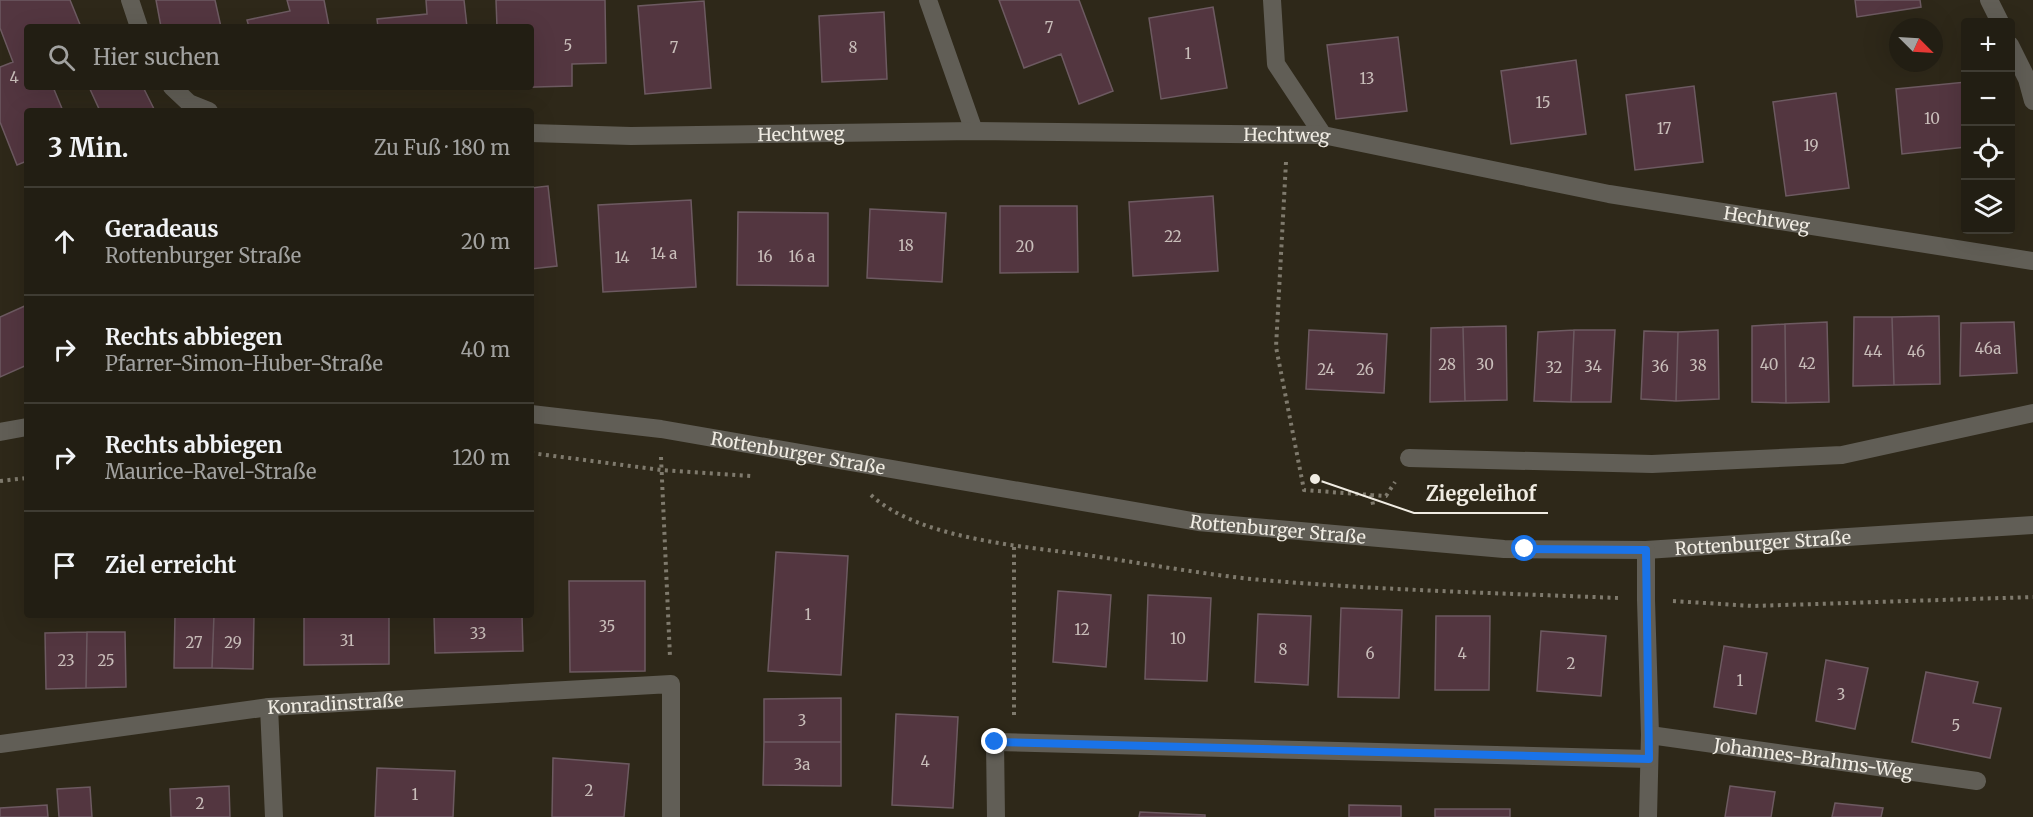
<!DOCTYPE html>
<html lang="de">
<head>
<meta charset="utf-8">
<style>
	:root { --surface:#221e13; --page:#2e2b21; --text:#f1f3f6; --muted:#a2a2a0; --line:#3f3c33 }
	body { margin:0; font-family:Merriweather,serif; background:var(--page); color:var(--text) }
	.controls { position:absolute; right:18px; top:18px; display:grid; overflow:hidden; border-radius:6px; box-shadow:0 6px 24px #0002 }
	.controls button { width:54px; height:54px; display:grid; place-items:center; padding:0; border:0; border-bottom:2px solid var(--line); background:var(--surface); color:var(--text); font:30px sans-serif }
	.compass { position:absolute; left:1889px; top:18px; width:54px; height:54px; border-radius:50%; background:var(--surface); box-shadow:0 6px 24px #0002; rotate:114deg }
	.stop { position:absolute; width:18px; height:18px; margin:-14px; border:4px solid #1a73e8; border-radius:50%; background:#fff }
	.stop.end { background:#1a73e8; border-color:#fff; box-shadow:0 2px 6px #0008 }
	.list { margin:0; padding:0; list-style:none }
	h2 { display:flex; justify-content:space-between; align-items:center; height:78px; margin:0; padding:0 24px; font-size:26px }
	h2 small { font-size:20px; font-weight:400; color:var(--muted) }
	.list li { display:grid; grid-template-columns:39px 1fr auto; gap:18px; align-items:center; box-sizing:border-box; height:108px; padding:0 24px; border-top:2px solid var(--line) }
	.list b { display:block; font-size:22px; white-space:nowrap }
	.list p { margin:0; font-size:20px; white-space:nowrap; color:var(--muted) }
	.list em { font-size:20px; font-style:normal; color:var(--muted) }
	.icon { flex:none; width:33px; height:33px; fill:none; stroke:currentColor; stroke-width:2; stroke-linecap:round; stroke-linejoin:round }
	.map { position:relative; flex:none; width:2033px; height:817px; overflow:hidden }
	.search { position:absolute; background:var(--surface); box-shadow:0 6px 24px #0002; left:24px; top:24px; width:510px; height:66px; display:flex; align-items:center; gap:15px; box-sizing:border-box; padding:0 21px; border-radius:6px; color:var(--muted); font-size:22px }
	.panel { position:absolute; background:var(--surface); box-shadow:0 6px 24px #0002; left:24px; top:108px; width:510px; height:510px; border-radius:6px }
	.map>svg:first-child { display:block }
</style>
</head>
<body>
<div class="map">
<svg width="2033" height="817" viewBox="0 0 2033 817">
	<rect width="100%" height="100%" fill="#2e2819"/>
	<path fill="#533640" stroke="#6d5a61" stroke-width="1.5" d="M0,0H70L81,27H27V87H53L63,111H27V161L17,165L0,122V67L13,62L0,28Z
		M156,0H215L221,27H161Z
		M287,0H324L329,26L249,27L247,20L290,11Z
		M426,0H464L467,27H378L377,19L427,14Z
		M496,0H605L606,63L572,64V86L498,88L531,87V27H497Z
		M999,0H1079L1113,91L1079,104L1061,54L1024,68Z
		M1855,0H1920L1921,7L1857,17Z
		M704,1L711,88L645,94L638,6Z
		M1213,7L1227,88L1161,99L1149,18Z
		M884,12L887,79L822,82L819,16Z
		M1398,37L1407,111L1336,119L1327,45Z
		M1576,60L1586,134L1511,144L1501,71Z
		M1966,82V147L1902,154L1896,89Z
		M1694,86L1703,162L1635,170L1626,95Z
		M89,87H143L155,111H100Z
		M1836,93L1849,188L1786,196L1773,102Z
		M548,186L557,266L531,269V188Z
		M1213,196L1218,271L1133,276L1129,202Z
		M691,200L696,287L603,292L598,205Z
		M1000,206H1077L1078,272L1000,273Z
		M870,209L946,213L942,282L867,278Z
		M738,212L828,213V286L737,285Z
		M27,305V365L0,377V317Z
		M1939,316L1940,384L1894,385L1892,317Z
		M1854,317H1892L1894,385L1853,386Z
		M1827,322L1829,402L1786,403L1785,324Z
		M2014,322L2017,373L1960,376L1961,323Z
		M1785,324L1786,403L1752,402V326Z
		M1506,326L1507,400L1465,401L1463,327Z
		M1463,327L1465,401L1430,402L1431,328Z
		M1309,330L1387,334L1384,393L1306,389Z
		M1574,330H1615L1611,402H1571Z
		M1574,330L1571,402L1534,401L1538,332Z
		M1718,330L1719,399L1676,401L1678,332Z
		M1644,331L1678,332L1676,401L1641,399Z
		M776,552L848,556L841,675L768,671Z
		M569,581H645V671L570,672Z
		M1058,591L1111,595L1106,667L1053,662Z
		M1148,595L1211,598L1207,681L1145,679Z
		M1341,608L1402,610L1399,698L1338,697Z
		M1258,614L1311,616L1308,685L1255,682Z
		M175,615H214L212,668H174Z
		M214,615H254L253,669L212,668Z
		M304,615H389V664L304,665Z
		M434,615H522L523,651L435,653Z
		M1436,616H1490L1489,690H1435Z
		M1541,631L1606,636L1601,696L1537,691Z
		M87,632L86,688L46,689L45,633Z
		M87,632H125L126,687L86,688Z
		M1724,646L1767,653L1756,714L1714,707Z
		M1826,660L1868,668L1855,729L1816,721Z
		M1926,672L1978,682L1973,703L2001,708L1990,758L1912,742Z
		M841,698V742H764V699Z
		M896,714L958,717L953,808L892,805Z
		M764,742H841V786L763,785Z
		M553,758L629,764L624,817H552Z
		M377,768L455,771L453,817H375Z
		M229,786L230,817H171L170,789Z
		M1730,786L1775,792L1771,817H1725Z
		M90,787L92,817H59L57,789Z
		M1835,803L1883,808L1881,817H1832Z
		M47,805L48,817H0V808Z
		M1349,805L1401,806V817H1349Z
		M1435,809H1510V817H1435Z
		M1140,812L1205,815V817H1139Z"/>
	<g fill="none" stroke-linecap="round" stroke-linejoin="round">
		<path stroke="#7f7a6d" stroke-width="4" stroke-dasharray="3 4.5" stroke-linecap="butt" d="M1286,162L1276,347L1304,490L1371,495L1374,509
			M531,453L661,470L751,476
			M661,457L670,657
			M0,481L27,478
			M871,495C919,539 1022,546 1086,555C1141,563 1196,573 1251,579C1373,590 1496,593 1618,598
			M1371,495L1386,496L1395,482
			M1673,601L1753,606L2033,597
			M1014,715V545"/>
		<g stroke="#615e56" stroke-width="18">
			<path d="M130,0L139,27"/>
			<path d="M928,0L974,131"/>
			<path d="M1272,0L1276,64L1323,135"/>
			<path d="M1989,0L2000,22"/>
			<path d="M2010,45L2027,79L2033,101"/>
			<path d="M172,87L189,103L209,111"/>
			<path id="s1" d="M531,133L631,136L974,131L1323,135L1609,194L2033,261"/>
			<path id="s2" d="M531,414L661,429L1198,522L1504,549L1646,550L2033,525"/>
			<path d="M0,432L27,427"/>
			<path d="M1409,458L1652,464L1842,455L2033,413"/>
			<path d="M1646,550V600L1650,735L1648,817"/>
			<path d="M269,707L274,817"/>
			<path id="s3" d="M1650,735L1977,781"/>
			<path id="s4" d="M0,744L269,707L671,684V817"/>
			<path d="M996,817L995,742L1649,759"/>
		</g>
	</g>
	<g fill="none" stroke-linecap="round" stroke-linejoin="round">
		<path stroke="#1a73e8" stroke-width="8" d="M995,742L1649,759L1646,550L1525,549"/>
	</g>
	<g text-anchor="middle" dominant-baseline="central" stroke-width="4.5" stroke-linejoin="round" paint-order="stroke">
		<g font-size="15" fill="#c9beba">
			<text x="1049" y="27">7</text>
			<text x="568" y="45">5</text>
			<text x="674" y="47">7</text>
			<text x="853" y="47">8</text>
			<text x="1188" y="53">1</text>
			<text x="14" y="77">4</text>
			<text x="1367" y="78">13</text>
			<text x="1543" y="102">15</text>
			<text x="1932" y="118">10</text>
			<text x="1664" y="128">17</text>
			<text x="1811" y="145">19</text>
			<text x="1173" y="236">22</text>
			<text x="906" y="245">18</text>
			<text x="1025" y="246">20</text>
			<text x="664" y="253">14 a</text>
			<text x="765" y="256">16</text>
			<text x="802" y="256">16 a</text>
			<text x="622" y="257">14</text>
			<text x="1988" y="348">46a</text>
			<text x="1873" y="351">44</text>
			<text x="1916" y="351">46</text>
			<text x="1807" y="363">42</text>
			<text x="1447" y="364">28</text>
			<text x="1485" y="364">30</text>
			<text x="1769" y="364">40</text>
			<text x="1698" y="365">38</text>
			<text x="1593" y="366">34</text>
			<text x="1660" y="366">36</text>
			<text x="1554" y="367">32</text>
			<text x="1326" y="369">24</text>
			<text x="1365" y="369">26</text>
			<text x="808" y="614">1</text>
			<text x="607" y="626">35</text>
			<text x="1082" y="629">12</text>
			<text x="478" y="633">33</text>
			<text x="1178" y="638">10</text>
			<text x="347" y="640">31</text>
			<text x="194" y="642">27</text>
			<text x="233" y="642">29</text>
			<text x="1283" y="649">8</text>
			<text x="1370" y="653">6</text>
			<text x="1462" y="653">4</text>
			<text x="66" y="660">23</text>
			<text x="106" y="660">25</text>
			<text x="1571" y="663">2</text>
			<text x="1740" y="680">1</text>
			<text x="1841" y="694">3</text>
			<text x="802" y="720">3</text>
			<text x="1956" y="725">5</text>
			<text x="925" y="761">4</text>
			<text x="802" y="764">3a</text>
			<text x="589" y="790">2</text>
			<text x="415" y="794">1</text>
			<text x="200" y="803">2</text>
		</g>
		<g font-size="18" fill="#f0ece3" stroke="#2e2819">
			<text stroke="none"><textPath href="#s1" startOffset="270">Hechtweg</textPath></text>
			<text stroke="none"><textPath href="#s1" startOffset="756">Hechtweg</textPath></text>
			<text stroke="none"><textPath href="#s1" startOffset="1244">Hechtweg</textPath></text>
			<text stroke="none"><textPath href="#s2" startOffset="270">Rottenburger Straße</textPath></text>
			<text stroke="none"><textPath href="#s2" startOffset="756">Rottenburger Straße</textPath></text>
			<text stroke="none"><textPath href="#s2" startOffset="1242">Rottenburger Straße</textPath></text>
			<text stroke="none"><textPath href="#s4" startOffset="338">Konradinstraße</textPath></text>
			<text stroke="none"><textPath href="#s3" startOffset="165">Johannes-Brahms-Weg</textPath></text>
		</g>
	</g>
	<path fill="none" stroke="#f0ece3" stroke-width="2" d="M1315 479L1414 513H1548"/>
	<circle fill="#f0ece3" stroke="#2e2819" stroke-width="2" cx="1315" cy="479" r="6"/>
	<g font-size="20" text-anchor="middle" font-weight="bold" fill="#f0ece3" stroke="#2e2819" stroke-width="4.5" stroke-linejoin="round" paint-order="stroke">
		<text x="1481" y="501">Ziegeleihof</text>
	</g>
</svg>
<div class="controls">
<button>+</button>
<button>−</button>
<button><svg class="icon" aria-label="locate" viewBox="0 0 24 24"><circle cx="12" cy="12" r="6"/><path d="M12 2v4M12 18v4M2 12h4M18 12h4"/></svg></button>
<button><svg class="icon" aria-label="layers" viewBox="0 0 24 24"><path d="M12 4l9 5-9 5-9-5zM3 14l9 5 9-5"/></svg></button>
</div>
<svg class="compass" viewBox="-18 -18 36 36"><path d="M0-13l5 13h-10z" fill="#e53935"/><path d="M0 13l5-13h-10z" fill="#a2a2a0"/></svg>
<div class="stop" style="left:1525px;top:549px"></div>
<div class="stop end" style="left:995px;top:742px"></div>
<div class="search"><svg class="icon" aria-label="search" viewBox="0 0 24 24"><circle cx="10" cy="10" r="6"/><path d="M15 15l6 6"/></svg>Hier suchen</div>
<section class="panel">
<h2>3 Min.<small>Zu Fuß · 180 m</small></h2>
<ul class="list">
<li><svg class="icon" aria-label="ahead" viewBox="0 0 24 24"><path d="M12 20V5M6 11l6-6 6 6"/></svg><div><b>Geradeaus</b><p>Rottenburger Straße</p></div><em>20 m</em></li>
<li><svg class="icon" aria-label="right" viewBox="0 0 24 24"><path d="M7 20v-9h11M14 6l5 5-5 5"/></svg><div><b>Rechts abbiegen</b><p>Pfarrer-Simon-Huber-Straße</p></div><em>40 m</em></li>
<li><svg class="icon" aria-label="right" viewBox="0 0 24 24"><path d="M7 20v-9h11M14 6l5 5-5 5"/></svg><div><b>Rechts abbiegen</b><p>Maurice-Ravel-Straße</p></div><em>120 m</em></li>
<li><svg class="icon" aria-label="arrive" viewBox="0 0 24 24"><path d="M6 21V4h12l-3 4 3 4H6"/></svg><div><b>Ziel erreicht</b></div></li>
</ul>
</section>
</div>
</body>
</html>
